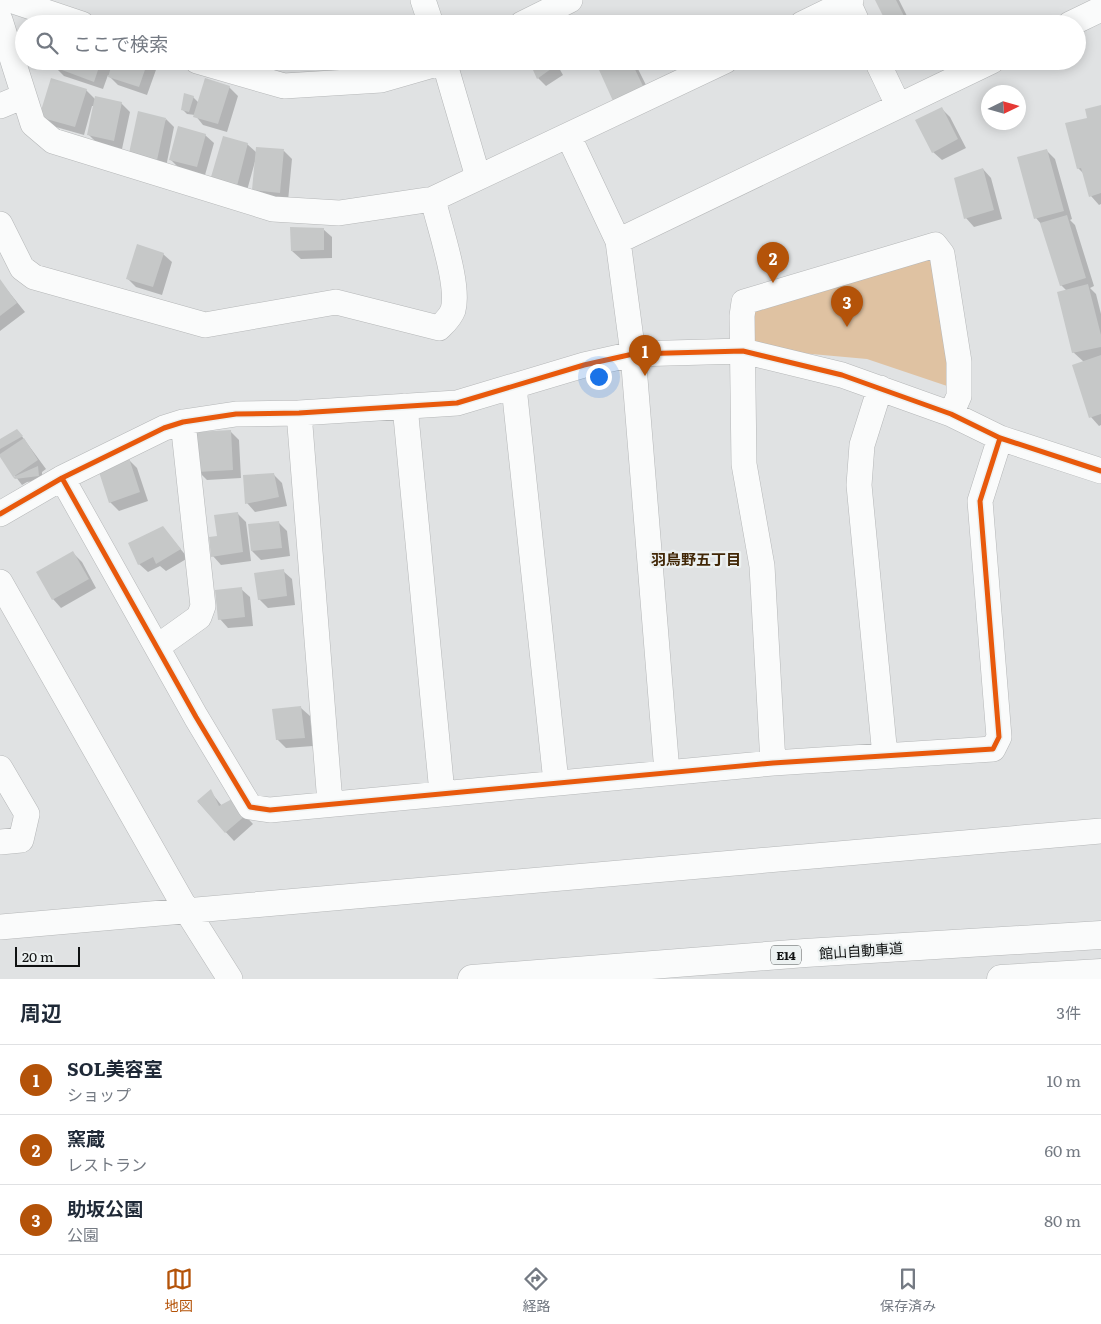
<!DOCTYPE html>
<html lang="ja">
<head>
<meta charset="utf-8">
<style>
	:root { --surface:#fff; --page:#f2f2f3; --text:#1f2937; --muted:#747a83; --line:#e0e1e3; --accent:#b45309 }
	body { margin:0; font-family:Literata,"Noto Sans JP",serif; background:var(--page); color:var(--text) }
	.compass { position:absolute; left:981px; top:85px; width:45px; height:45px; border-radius:50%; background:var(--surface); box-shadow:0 2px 12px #0003; rotate:85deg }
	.scale { position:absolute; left:15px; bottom:12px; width:65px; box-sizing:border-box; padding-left:5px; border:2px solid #101212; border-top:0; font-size:14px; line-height:18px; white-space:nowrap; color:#101212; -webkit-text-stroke:4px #ecf1f1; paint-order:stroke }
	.you { position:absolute; left:598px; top:376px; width:18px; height:18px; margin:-12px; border:4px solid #fff; border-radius:50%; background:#1a73e8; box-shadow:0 0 0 8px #1a73e833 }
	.badge { display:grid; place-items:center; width:32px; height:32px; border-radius:50%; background:var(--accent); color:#fff; font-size:16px; font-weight:700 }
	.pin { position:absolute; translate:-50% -41px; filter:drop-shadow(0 1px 2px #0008) }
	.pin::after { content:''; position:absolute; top:26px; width:18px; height:15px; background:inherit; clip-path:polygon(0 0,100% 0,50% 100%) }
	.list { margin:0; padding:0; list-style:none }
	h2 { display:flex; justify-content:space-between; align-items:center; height:65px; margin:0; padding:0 20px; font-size:21px }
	h2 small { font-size:16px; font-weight:400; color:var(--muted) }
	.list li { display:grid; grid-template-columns:32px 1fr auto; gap:15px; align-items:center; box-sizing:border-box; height:70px; padding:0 20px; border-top:1px solid var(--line) }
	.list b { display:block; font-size:19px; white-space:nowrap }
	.list p { margin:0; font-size:16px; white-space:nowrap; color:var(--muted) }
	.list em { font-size:16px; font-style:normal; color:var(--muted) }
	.icon { flex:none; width:28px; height:28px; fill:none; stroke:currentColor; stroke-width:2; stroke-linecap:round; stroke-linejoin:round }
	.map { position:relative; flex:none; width:1101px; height:979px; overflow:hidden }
	.search { position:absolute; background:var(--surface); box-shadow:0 2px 12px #0003; left:15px; right:15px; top:15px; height:55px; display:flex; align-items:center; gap:12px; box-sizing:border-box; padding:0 18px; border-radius:28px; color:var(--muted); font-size:19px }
	.sheet { height:275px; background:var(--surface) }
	nav { display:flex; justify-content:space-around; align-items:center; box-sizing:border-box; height:70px; border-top:1px solid var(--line); background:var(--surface); font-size:14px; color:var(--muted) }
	nav a { display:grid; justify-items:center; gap:2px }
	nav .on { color:var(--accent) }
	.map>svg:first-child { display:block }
</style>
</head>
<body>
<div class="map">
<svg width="1101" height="979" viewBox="0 0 1101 979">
	<rect width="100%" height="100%" fill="#e0e2e3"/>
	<path fill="#dfc2a2" d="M931,252L953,388L867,359L746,348L748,305Z"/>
	<path fill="#0003" d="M876,0H899L909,20L903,24H888Z
		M57,61H150L157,67L147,95L118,85L108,75L103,89L64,76L55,67Z
		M530,61H555L563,75L546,86L538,78Z
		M597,61H634L651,95Z
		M229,87L238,96L227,132L203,125L195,115L187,114L183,110L193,97L199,103Z
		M86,90L96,100L121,103L130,112L122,149L97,143L88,134L94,106H92L84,135L49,125L41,116Z
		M1101,106V204L1099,205L1091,196L1084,174L1078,168L1089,119Z
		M941,108L950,117L966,148L942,160L933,152Z
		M166,119L174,127L165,172L138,167Z
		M205,135L214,143L205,175L179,168L170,159Z
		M247,144L257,153L284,151L292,159L288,201L262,198L253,189L256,158L246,194L221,185Z
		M1046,150L1055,159L1072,219L1070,220L1075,225L1094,286L1090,288L1096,294L1101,314V425L1099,426L1091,417L1084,362L1073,352L1067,291L1061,285L1042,225L1036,218Z
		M983,169L991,178L1002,219L974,227L966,218Z
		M323,229L332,237V258L301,259L292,251Z
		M163,254L172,262L162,295L136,287L127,278Z
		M0,281L25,312L0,331Z
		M231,432L239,440L241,478L207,480L198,471Z
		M21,435L46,469L42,472V480L27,482L22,485L0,456V440Z
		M129,460L137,468L148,501L119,511L110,502Z
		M274,475L282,483L287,506L255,512L247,503Z
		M237,513L246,522L251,561L221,565L213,556L218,537Z
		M278,522L287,531L290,556L261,560L252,551L250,525Z
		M163,528L188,558L166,571L160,566L148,572L139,564Z
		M73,553L82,562L96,588L61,608L53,599Z
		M283,571L292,579L295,605L268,608L259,599Z
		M241,589L250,597L253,626L228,628L220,619Z
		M301,708L310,716L313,746L286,748L277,739Z
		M210,791L222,806L240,810L253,824L234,841L198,802Z"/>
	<path fill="#c6c8c8" d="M875,0H896L907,22L887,24Z
		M56,61H101L94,82L54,67Z
		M113,61H148L139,87L108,77Z
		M529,61H552L555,66L537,79Z
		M595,61H631L643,86L613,101Z
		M51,78L87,89L75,127L39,117Z
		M205,78L230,86L218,124L193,117Z
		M184,93L194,96L189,112L181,110Z
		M95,96L122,102L114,141L87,135Z
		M1101,105V193L1089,197L1081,168L1077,169L1065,123L1087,118L1085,109Z
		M942,107L958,139L932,153L915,120Z
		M138,111L166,118L156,165L128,158Z
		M178,126L206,134L197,167L169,160Z
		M223,136L248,143L237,186L211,177Z
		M256,147L284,149L280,193L252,190Z
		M1047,149L1064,211L1034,219L1017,157Z
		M983,168L994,210L964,219L954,178Z
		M1067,215L1086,278L1060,286L1040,223Z
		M290,227L324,228V250L291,251Z
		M137,244L164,253L153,287L126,279Z
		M0,279L17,303L0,316Z
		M1088,284L1101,335V347L1072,353L1057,292Z
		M1101,355V414L1089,418L1072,365Z
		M17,429L23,436L0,449V439Z
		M231,430L233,470L197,472L195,432Z
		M24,438L38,460L13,477L0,457V454Z
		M129,458L140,492L109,503L98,469Z
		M38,466L39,476L15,479L13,477Z
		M274,473L279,497L245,504L243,475Z
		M238,512L243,552L211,557L209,537L217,536L214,515Z
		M279,521L282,548L251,551L248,524Z
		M163,526L181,549L156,564L153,557L138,565L128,543Z
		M73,551L89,579L52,600L36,572Z
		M284,569L287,596L258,600L254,573Z
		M242,587L245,617L218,620L215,590Z
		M301,706L305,738L276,740L272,709Z
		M211,789L219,806L232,799L246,815L225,833L197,801Z"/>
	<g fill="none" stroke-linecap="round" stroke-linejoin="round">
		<defs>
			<path id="minor" d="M10,0L82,24
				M423,0L431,24
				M847,0L858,24
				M0,20L33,124L53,141L273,209L339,213L433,199L725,61
				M522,24L570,0
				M802,24L851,0
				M1070,24L1101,9
				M197,61L284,86L381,80L447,61
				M444,61L478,177
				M877,61L898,105
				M0,106L24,96
				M569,137L618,241L633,354L667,772
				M0,224L22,268L34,277L205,325L336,302L439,328C444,323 450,318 453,310C460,285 439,226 433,199
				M618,241L992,61
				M514,387L556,782
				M880,388L862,445L859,485L885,756
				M405,406L442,793
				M299,413L330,803
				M62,478L196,717L250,807L270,810L773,763L993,749L999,737L980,501L1000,438
				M0,514L62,478L164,428L183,422L236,414L299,413L457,403L584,365L633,354L743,351L842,375L951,414L1000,438L1101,471
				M0,582L187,911L230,979
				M157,647L199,617L203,606L183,422
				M773,763L762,566L744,464L742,316L744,302L935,245L942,254L959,362V396L951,414
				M0,768L27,814L21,840L0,842
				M0,927L1101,831"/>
			<path id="highway" d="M472,979L805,953L1101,935
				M1001,979L1101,973"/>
		</defs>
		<use href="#minor" stroke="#b5b7b8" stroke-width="26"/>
		<use href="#highway" stroke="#b5b7b8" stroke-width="29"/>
		<use href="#minor" stroke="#fafbfb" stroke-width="25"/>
		<use href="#highway" stroke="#fafbfb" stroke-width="28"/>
		<defs>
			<path id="cycleway" d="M62,478L196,717L250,807L270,810L773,763L993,749L999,737L980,501L1000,438
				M0,514L62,478L164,428L183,422L236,414L299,413L457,403L584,365L633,354L743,351L842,375L951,414L1000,438L1101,471"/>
		</defs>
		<use href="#cycleway" stroke="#ecf1f1" stroke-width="8"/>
		<use href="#cycleway" stroke="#e8590c" stroke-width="5"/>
	</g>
	<g text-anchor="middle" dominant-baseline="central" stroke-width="4.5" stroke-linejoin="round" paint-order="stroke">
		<rect fill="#ecf1f1" stroke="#525555" stroke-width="1" x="771" y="945.5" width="30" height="19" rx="4"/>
		<g font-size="12" font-weight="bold" fill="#101212">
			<text x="786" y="955">E14</text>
		</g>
		<g font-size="14" fill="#101212" stroke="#ecf1f1">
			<text transform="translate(861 950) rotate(-4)">館山自動車道</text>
		</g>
		<g font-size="15" font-weight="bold" fill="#412706" stroke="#ecf1f1">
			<text x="696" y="558">羽鳥野五丁目</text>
		</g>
	</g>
</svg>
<svg class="compass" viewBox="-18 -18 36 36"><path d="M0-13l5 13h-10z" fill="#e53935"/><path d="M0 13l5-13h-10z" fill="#747a83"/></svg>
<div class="scale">20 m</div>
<div class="you"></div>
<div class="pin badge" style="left:645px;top:376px">1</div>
<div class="pin badge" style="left:773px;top:283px">2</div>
<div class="pin badge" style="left:847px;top:327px">3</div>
<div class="search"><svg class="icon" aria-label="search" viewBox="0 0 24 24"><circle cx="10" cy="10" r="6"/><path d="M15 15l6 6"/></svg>ここで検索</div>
</div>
<section class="sheet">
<h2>周辺<small>3件</small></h2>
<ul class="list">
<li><span class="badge">1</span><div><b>SOL美容室</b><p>ショップ</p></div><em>10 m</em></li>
<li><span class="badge">2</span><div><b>窯蔵</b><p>レストラン</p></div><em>60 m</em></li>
<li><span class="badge">3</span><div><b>助坂公園</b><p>公園</p></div><em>80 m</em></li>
</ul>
</section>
<nav>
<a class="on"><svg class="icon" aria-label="map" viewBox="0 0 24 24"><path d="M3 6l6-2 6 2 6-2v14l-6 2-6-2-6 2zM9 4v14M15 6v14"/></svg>地図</a>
<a><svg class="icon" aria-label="directions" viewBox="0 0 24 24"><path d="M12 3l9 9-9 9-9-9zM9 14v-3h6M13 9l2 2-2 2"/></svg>経路</a>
<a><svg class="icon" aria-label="saved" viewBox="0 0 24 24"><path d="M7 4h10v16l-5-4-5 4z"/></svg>保存済み</a>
</nav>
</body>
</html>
